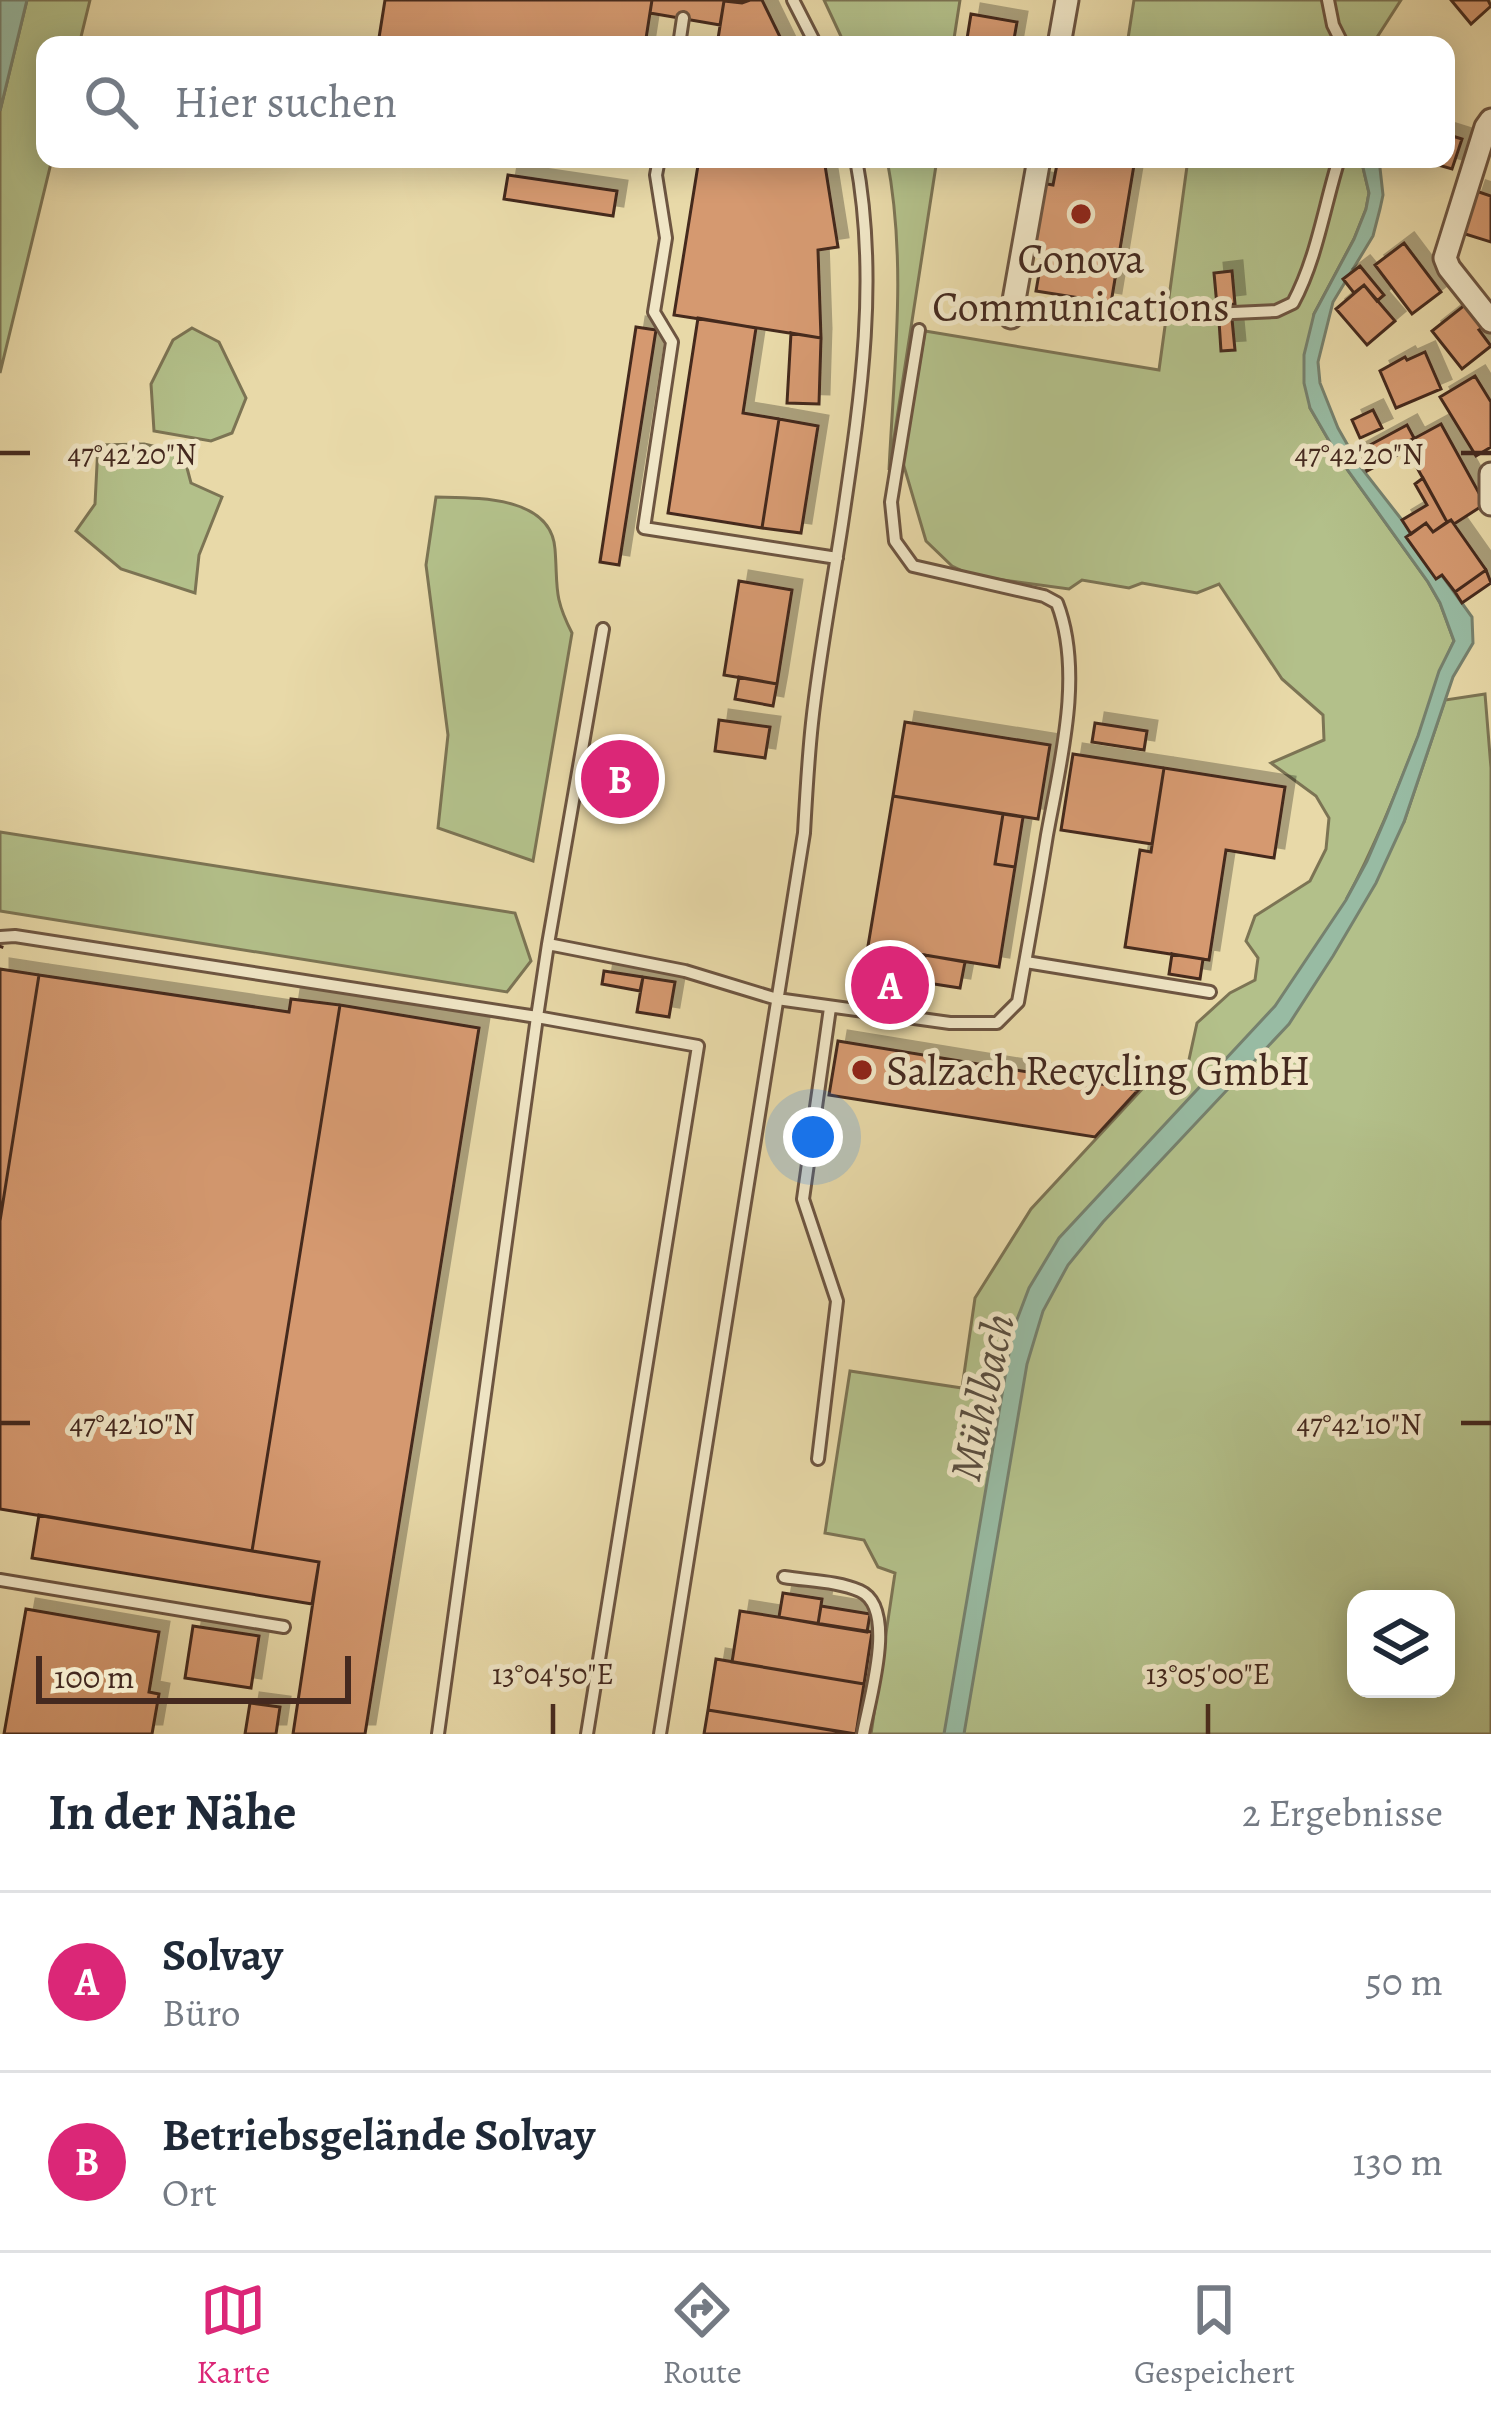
<!DOCTYPE html>
<html lang="de">
<head>
<meta charset="utf-8">
<style>
	:root { --surface:#fff; --page:#f2f2f3; --text:#1f2937; --muted:#747a83; --line:#e0e1e3; --accent:#db2777 }
	body { margin:0; font-family:Alegreya,serif; background:var(--page); color:var(--text) }
	.controls { position:absolute; right:36px; bottom:36px; display:grid; overflow:hidden; border-radius:24px; box-shadow:0 6px 30px #0003 }
	.controls button { width:108px; height:108px; display:grid; place-items:center; padding:0; border:0; border-bottom:3px solid var(--line); background:var(--surface); color:var(--text); font:60px sans-serif }
	.scale { position:absolute; left:36px; bottom:30px; width:315px; box-sizing:border-box; padding-left:12px; border:6px solid #44291f; border-top:0; font-size:33px; line-height:42px; white-space:nowrap; color:#44291f; -webkit-text-stroke:9px #f0e6c6; paint-order:stroke }
	.you { position:absolute; left:813px; top:1137px; width:42px; height:42px; margin:-30px; border:9px solid #fff; border-radius:50%; background:#1a73e8; box-shadow:0 0 0 18px #1a73e833 }
	.badge { display:grid; place-items:center; width:78px; height:78px; border-radius:50%; background:var(--accent); color:#fff; font-size:39px; font-weight:700 }
	.pin { position:absolute; translate:-50% -50%; border:6px solid #fff; box-shadow:0 3px 12px #0006 }
	.list { margin:0; padding:0; list-style:none }
	h2 { display:flex; justify-content:space-between; align-items:center; height:156px; margin:0; padding:0 48px; font-size:51px }
	h2 small { font-size:39px; font-weight:400; color:var(--muted) }
	.list li { display:grid; grid-template-columns:78px 1fr auto; gap:36px; align-items:center; box-sizing:border-box; height:180px; padding:0 48px; border-top:3px solid var(--line) }
	.list b { display:block; font-size:45px; white-space:nowrap }
	.list p { margin:0; font-size:39px; white-space:nowrap; color:var(--muted) }
	.list em { font-size:39px; font-style:normal; color:var(--muted) }
	.icon { flex:none; width:66px; height:66px; fill:none; stroke:currentColor; stroke-width:2; stroke-linecap:round; stroke-linejoin:round }
	.map { position:relative; flex:none; width:1491px; height:1734px; overflow:hidden }
	.search { position:absolute; background:var(--surface); box-shadow:0 6px 30px #0003; left:36px; right:36px; top:36px; height:132px; display:flex; align-items:center; gap:30px; box-sizing:border-box; padding:0 42px; border-radius:24px; color:var(--muted); font-size:45px }
	.sheet { height:516px; background:var(--surface) }
	nav { display:flex; justify-content:space-around; align-items:center; box-sizing:border-box; height:168px; border-top:3px solid var(--line); background:var(--surface); font-size:33px; color:var(--muted) }
	nav a { display:grid; justify-items:center; gap:6px }
	nav .on { color:var(--accent) }
	.map>svg:first-child { display:block }
</style>
</head>
<body>
<div class="map">
<svg width="1491" height="1734" viewBox="0 0 1491 1734">
	<defs>
		<filter id="shadow"><feDropShadow dx="10" dy="-10" stdDeviation="0" flood-color="#0004"/></filter>
	</defs>
	<rect width="100%" height="100%" fill="#e8d9a8"/>
	<filter id="stains"><feTurbulence type="fractalNoise" baseFrequency=".00167" numOctaves="4"/><feColorMatrix values="0 0 0 0 .2 0 0 0 0 .09 0 0 0 0 .02 0 0 0 .5 -.17"/></filter>
	<radialGradient id="worn" r=".72"><stop offset=".6" stop-color="#630" stop-opacity="0"/><stop offset="1" stop-color="#630" stop-opacity=".3"/></radialGradient>
	<path fill="#b3c08a" stroke="#7c7454" stroke-width="3" fill-rule="evenodd" d="M27,0H90L79,45H45V159H52L0,373V111Z
		M824,0H960L953,45H845Z
		M1134,0H1401L1372,45H1127Z
		M887,159H937L889,470C894,366 907,262 887,159Z
		M1188,159H1361L1369,193L1366,209L1354,239L1314,314L1310,408L1339,458L1428,582L1440,603L1454,641C1439,672 1430,705 1418,737C1396,793 1374,848 1346,900L1404,822L1445,700L1485,694L1491,768V1734H871L895,1573L878,1567L864,1540L825,1533L850,1371L962,1388L975,1298L1031,1209L1145,1086L1183,1087L1197,1023L1230,993L1255,980L1258,958L1246,941L1255,916L1310,881L1326,849L1329,818L1316,796L1271,763L1324,740L1323,715L1282,679L1219,584L1197,593L1142,583L1129,588L1082,580L1069,589L973,576L952,566L926,541L903,463L925,331L1159,370ZM1356,1599H1446V1689H1356Z
		M192,328L219,342L246,398L232,433L211,441L154,431L151,384L173,340Z
		M144,444L183,453L191,483L222,497L199,555L195,593L121,569L76,531L95,504L98,445Z
		M436,497C475,498 551,495 555,549C558,587 553,596 572,633L533,861L438,828L448,735L426,565Z
		M0,832L515,913L531,961L507,992L0,911Z"/>
	<path fill="#98bba3" stroke="#76816e" stroke-width="3" d="M0,0H27L0,111Z
		M1361,159H1379L1383,195L1380,209L1373,236L1333,302L1318,362L1320,383L1338,428L1359,465L1402,520L1472,617L1473,643L1453,677L1404,822L1376,883L1333,956L1289,1024L1103,1222L1068,1265L1043,1311L1027,1364L964,1734H944L1013,1330L1029,1288L1059,1238L1275,1006L1346,900L1367,861L1386,817L1418,736L1439,671L1454,641L1440,603L1428,582L1339,458L1310,408L1304,383V355L1314,314L1354,239L1366,209L1369,193Z"/>
	<path fill="#d59970" stroke="#44291f" stroke-width="3" filter="url(#shadow)" d="M385,0H652L645,45H385L378,44Z
		M652,0H750L742,3L724,1L720,25L650,13Z
		M750,0H762L784,45H717L724,1L742,3Z
		M1451,0H1488L1491,6L1471,24Z
		M971,14L1017,22L1013,45H966Z
		M1446,134L1462,139L1452,169L1421,160L1446,159Z
		M699,159H824L838,247L818,250L821,338L674,315Z
		M1058,159H1135L1111,303L1036,291L1044,245L1031,243L1041,183L1053,185Z
		M508,175L617,191L613,216L504,199Z
		M1476,191L1491,196V242L1462,233Z
		M1404,243L1441,292L1412,314L1375,265Z
		M1360,266L1384,295L1377,301L1364,285L1354,293L1343,279Z
		M1232,271L1235,304L1217,306L1214,273Z
		M1364,285L1395,321L1367,345L1336,309Z
		M1466,304L1484,327L1479,330L1491,346L1462,369L1432,331Z
		M698,318L756,328L743,413L779,419L762,528L668,513Z
		M1232,319L1235,350L1221,351L1219,321Z
		M636,327L656,330L619,565L600,562Z
		M791,333L821,338L819,404L787,403Z
		M1425,352L1441,389L1396,408L1380,371L1405,357L1407,360Z
		M1475,376L1491,402V447L1476,456L1440,397Z
		M1373,410L1382,428L1360,438L1352,420Z
		M779,419L818,426L801,533L762,528Z
		M1441,424L1485,504L1454,524L1451,520L1447,522L1404,444Z
		M1407,425L1414,438L1404,444L1407,450L1367,471L1357,452Z
		M1423,478L1447,522L1433,532L1426,523L1411,534L1402,520L1427,505L1415,484Z
		M1451,520L1486,570L1455,592L1442,575L1436,579L1406,537L1426,523L1433,532Z
		M1486,570L1491,583L1462,603L1455,592Z
		M739,581L792,590L777,684L724,675Z
		M739,677L777,684L773,706L735,699Z
		M719,720L770,727L765,758L715,751Z
		M905,722L1050,745L1038,819L893,796Z
		M1095,723L1147,731L1144,750L1092,742Z
		M1073,754L1164,768L1152,844L1061,830Z
		M1164,768L1285,787L1274,858L1226,850L1209,960L1125,947L1140,850L1151,852Z
		M893,796L1003,814L995,864L1015,867L999,967L868,946Z
		M1003,814L1023,817L1015,867L995,864Z
		M868,946L925,955L917,1006L860,997Z
		M1172,954L1203,959L1200,979L1169,974Z
		M925,955L965,962L960,988L921,982Z
		M0,969L39,975L0,1221Z
		M604,971L643,977L640,991L602,984Z
		M39,975L289,1012L291,999L340,1005L252,1551L0,1509V1221Z
		M643,977L675,982L669,1017L637,1012Z
		M340,1005L479,1028L365,1734H293L319,1562L252,1551Z
		M838,1041L1138,1090L1095,1137L829,1095Z
		M39,1515L319,1562L312,1604L32,1558Z
		M783,1593L822,1599L818,1624L779,1617Z
		M821,1606L870,1614L867,1632L818,1624Z
		M26,1609L159,1632L149,1692L159,1694L152,1734H4Z
		M740,1611L872,1632L864,1684L732,1662Z
		M193,1626L259,1636L251,1688L185,1678Z
		M716,1659L864,1684L856,1734L708,1710Z
		M250,1703L280,1707L276,1734H245Z
		M708,1710L854,1734H704Z"/>
	<g fill="none" stroke-linecap="round" stroke-linejoin="round">
		<defs>
			<path id="service" d="M793,0L816,45
				M1328,0L1333,25L1343,45
				M679,45L683,18
				M659,159L656,175L666,238L654,312L672,342L644,528L837,558
				M1167,316L1276,311L1293,303C1317,258 1324,207 1339,159
				M0,937L15,936L537,1017L548,944L685,971L777,999L950,1023H997L1018,1002C1028,946 1038,891 1047,835C1060,763 1084,673 1057,603L1044,596L913,566L895,541L891,502L919,330
				M548,944L603,629
				M1026,962L1210,992
				M818,1459L837,1301L803,1199L830,1008
				M784,1577C808,1581 838,1581 860,1591C898,1608 869,1700 863,1734
				M0,1580L284,1627
				M438,1734L537,1017L698,1046L587,1734
				M660,1734L804,833C806,797 808,760 812,723C819,657 832,590 842,524C860,402 879,282 856,159"/>
			<path id="minor" d="M1059,45L1067,0
				M1491,120L1486,127L1445,258L1449,268L1491,321
				M1011,317L1039,159
				M1491,474V504"/>
		</defs>
		<use href="#service" stroke="#6d5541" stroke-width="16"/>
		<use href="#minor" stroke="#6d5541" stroke-width="27"/>
		<use href="#service" stroke="#f0e6c6" stroke-width="10"/>
		<use href="#minor" stroke="#f0e6c6" stroke-width="21"/>
		<path stroke="#44291f" stroke-width="6" stroke-dasharray="21 21" stroke-linecap="butt" d="M0,948L1,945"/>
	</g>
	<path fill="none" stroke="#44291f" stroke-width="4.5" d="M0,453H30M1461,453H1491M0,1423H30M1461,1423H1491M553,1704V1734M1208,1704V1734"/>
	<g fill="#8f2418" stroke="#f0e6c6" stroke-width="4.5">
		<circle cx="1081" cy="214" r="12"/>
		<circle cx="862" cy="1070" r="12"/>
	</g>
	<g text-anchor="middle" dominant-baseline="central" stroke-width="10" stroke-linejoin="round" paint-order="stroke">
		<g font-size="42" fill="#44291f" stroke="#f0e6c6">
			<text x="1081" y="258">Conova<tspan x="1081" dy="48">Communications</tspan></text>
			<text x="886" y="1070" text-anchor="start">Salzach Recycling GmbH</text>
		</g>
		<g font-size="45" font-style="italic" fill="#594e40" stroke="#f0e6c6">
			<text transform="translate(982 1397) rotate(-78)">Mühlbach</text>
		</g>
	</g>
	<g font-size="30" text-anchor="middle" fill="#44291f" stroke="#f0e6c6" stroke-width="10" stroke-linejoin="round" paint-order="stroke">
		<text x="132" y="464">47°42'20"N</text>
		<text x="1359" y="464">47°42'20"N</text>
		<text x="132" y="1434">47°42'10"N</text>
		<text x="1359" y="1434">47°42'10"N</text>
		<text x="553" y="1684">13°04'50"E</text>
		<text x="1208" y="1684">13°05'00"E</text>
	</g>
	<rect width="100%" height="100%" filter="url(#stains)"/>
	<rect width="100%" height="100%" fill="url(#worn)"/>
</svg>
<div class="controls">
<button><svg class="icon" aria-label="layers" viewBox="0 0 24 24"><path d="M12 4l9 5-9 5-9-5zM3 14l9 5 9-5"/></svg></button>
</div>
<div class="scale">100 m</div>
<div class="you"></div>
<div class="pin badge" style="left:890px;top:985px">A</div>
<div class="pin badge" style="left:620px;top:779px">B</div>
<div class="search"><svg class="icon" aria-label="search" viewBox="0 0 24 24"><circle cx="10" cy="10" r="6"/><path d="M15 15l6 6"/></svg>Hier suchen</div>
</div>
<section class="sheet">
<h2>In der Nähe<small>2 Ergebnisse</small></h2>
<ul class="list">
<li><span class="badge">A</span><div><b>Solvay</b><p>Büro</p></div><em>50 m</em></li>
<li><span class="badge">B</span><div><b>Betriebsgelände Solvay</b><p>Ort</p></div><em>130 m</em></li>
</ul>
</section>
<nav>
<a class="on"><svg class="icon" aria-label="map" viewBox="0 0 24 24"><path d="M3 6l6-2 6 2 6-2v14l-6 2-6-2-6 2zM9 4v14M15 6v14"/></svg>Karte</a>
<a><svg class="icon" aria-label="directions" viewBox="0 0 24 24"><path d="M12 3l9 9-9 9-9-9zM9 14v-3h6M13 9l2 2-2 2"/></svg>Route</a>
<a><svg class="icon" aria-label="saved" viewBox="0 0 24 24"><path d="M7 4h10v16l-5-4-5 4z"/></svg>Gespeichert</a>
</nav>
</body>
</html>
